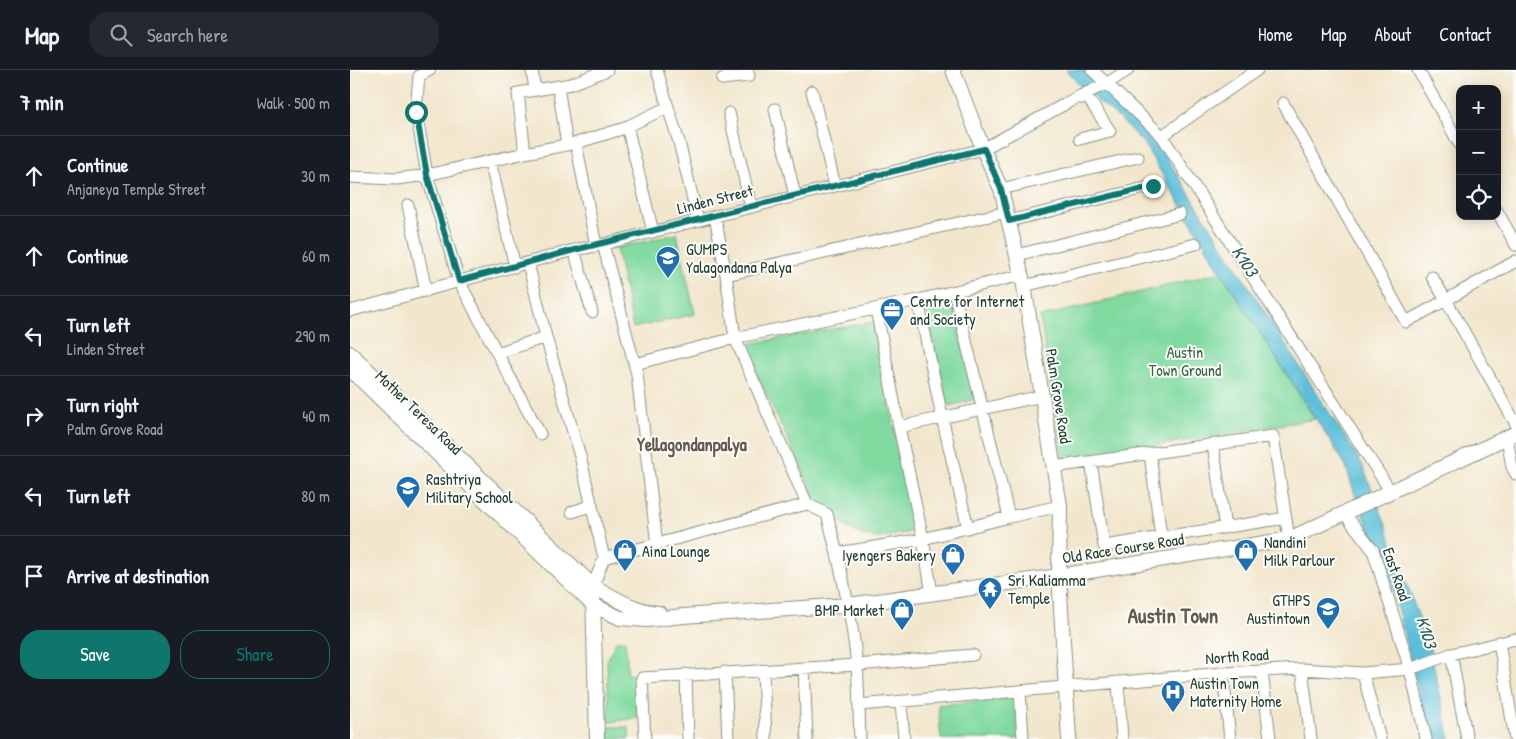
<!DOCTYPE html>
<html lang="en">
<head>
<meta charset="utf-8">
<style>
	:root { --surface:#171b24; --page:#242831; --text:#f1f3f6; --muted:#9ea1a6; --line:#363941; --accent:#0f766e }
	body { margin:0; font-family:"Patrick Hand",sans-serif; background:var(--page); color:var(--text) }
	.controls { position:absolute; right:15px; top:15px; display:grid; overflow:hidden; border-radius:10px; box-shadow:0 2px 12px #0003 }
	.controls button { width:45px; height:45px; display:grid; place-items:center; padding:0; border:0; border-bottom:1px solid var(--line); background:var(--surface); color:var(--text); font:25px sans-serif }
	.stop { position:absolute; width:15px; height:15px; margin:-11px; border:4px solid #0f766e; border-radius:50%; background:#fff }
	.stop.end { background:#0f766e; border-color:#fff; box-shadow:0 1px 5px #0008 }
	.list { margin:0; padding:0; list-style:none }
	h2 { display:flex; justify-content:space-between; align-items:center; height:65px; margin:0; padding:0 20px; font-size:21px }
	h2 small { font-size:16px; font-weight:400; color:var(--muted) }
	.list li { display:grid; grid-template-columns:32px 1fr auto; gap:15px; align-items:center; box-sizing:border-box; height:80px; padding:0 20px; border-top:1px solid var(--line) }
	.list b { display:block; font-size:19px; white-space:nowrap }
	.list p { margin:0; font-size:16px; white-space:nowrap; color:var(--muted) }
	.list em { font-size:16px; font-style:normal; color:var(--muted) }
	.actions { display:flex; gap:10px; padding:15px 20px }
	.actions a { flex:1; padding:11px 0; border:1px solid var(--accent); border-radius:20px; text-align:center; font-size:18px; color:var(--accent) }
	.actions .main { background:var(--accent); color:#fff }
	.icon { flex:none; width:28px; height:28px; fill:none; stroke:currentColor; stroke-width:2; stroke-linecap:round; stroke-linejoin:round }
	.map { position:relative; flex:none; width:1166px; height:669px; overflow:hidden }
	header { display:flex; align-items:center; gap:30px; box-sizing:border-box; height:70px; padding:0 25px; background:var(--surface); border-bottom:1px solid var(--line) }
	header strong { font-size:24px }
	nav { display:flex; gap:28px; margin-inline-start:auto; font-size:18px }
	.search { width:350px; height:45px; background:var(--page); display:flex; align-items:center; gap:12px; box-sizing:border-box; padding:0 18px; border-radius:20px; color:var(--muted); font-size:19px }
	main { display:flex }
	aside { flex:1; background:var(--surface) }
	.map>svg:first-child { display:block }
</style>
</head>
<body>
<header>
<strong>Map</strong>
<div class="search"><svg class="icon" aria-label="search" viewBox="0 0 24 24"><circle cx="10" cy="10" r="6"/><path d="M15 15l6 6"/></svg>Search here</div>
<nav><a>Home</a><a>Map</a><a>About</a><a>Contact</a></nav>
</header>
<main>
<aside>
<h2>7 min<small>Walk · 500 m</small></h2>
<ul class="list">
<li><svg class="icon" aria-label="ahead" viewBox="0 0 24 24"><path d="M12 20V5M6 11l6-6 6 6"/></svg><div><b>Continue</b><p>Anjaneya Temple Street</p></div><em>30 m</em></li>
<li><svg class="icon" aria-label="ahead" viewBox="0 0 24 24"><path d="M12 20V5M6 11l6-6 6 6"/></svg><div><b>Continue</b></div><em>60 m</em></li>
<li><svg class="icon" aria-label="left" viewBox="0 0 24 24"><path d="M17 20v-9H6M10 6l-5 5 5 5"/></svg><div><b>Turn left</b><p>Linden Street</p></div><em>290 m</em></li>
<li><svg class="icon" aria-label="right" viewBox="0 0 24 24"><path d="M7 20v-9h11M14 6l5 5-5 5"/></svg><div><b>Turn right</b><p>Palm Grove Road</p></div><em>40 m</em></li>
<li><svg class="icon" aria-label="left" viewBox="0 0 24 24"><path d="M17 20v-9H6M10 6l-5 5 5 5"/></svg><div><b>Turn left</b></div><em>80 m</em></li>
<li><svg class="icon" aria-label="arrive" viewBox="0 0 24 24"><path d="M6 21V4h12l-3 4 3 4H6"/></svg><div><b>Arrive at destination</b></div></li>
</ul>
<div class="actions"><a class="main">Save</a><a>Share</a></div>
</aside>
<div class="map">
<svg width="1166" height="669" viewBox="0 0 1166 669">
	<rect width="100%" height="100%" fill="#fdfcf7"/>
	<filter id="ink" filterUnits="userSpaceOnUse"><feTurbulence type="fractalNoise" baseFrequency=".02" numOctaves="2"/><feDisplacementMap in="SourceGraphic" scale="10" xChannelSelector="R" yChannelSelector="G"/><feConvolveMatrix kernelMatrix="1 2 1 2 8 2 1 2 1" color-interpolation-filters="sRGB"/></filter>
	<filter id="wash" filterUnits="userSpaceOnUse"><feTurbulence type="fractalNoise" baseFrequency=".0096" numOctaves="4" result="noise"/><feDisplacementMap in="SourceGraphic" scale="20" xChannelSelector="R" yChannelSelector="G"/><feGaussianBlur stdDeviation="1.12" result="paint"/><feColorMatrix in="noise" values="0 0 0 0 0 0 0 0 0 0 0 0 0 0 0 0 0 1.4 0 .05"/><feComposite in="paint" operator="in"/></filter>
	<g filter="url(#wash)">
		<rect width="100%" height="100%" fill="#f2e6cc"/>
		<path fill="#80daa0" stroke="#508c6a" d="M327,164L345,244L283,258L266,178Z
			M871,202L965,349L713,391L690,247Z
			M603,234L626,329L599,336L576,241Z
			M522,252L566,461L529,468L514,466L498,458L467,431L393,275Z
			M275,570L278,605H285L288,648L259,652L257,591L266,571Z
			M665,628L668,669H591L588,635Z
			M258,657H279V669H258Z"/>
		<path fill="#5cbfda" stroke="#3e7e87" d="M716,0H740L811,79L1012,394L1034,450L1080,579L1100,669H1080L1039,504L1006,428L995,394L871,202L794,74L770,49L732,18Z"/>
	</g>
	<g filter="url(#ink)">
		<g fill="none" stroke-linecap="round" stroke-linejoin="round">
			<defs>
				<path id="minor" d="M80,0L69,6L66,41L77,105L109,211L190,364
					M182,0L185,20
					M742,0L812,66L1041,422
					M1068,0L1110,75
					M372,9L399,6L397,0
					M208,16L217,75
					M462,21L485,116
					M727,28H738L760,61L730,69
					M933,33L1056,252L1096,230L1166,354
					M318,37L329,72L348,150
					M425,39L445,126
					M379,43L401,137
					M277,56L303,162
					M812,66L907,0
					M226,73L246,176
					M175,83L168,23L221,14L257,0
					M140,91L165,197
					M0,107L46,109L77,105L175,83L226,73L272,59L318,37L307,0
					M651,119L788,87
					M58,135L76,221
					M1147,141L1166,175
					M365,146L376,205L385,268L457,434L477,444C490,493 502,544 507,596C509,620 509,645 510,669
					M659,151L803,116
					M253,174L287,304L307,475
					M224,180L242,242
					M667,185L830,144
					M178,193L196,267L231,390L254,488L243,516
					M376,205L657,142
					M1082,207L1096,230L1166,191
					M674,216L846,174
					M604,222L659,447
					M568,230L592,347L618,458
					M526,239L549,357L573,469L582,524
					M0,241L224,180L246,176L633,79L726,28L756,14L778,0
					M147,283L196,267
					M285,294L385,268L568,230L672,205
					M549,357L692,326
					M1157,367L1162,397L1166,404
					M863,375L875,458
					M800,384L811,467
					M741,392L754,476L936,448
					M703,397L923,366L939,469
					M222,442L242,435
					M995,444L1023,480L1060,599L1076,669
					M488,483L573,469L659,447L710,436
					M254,488L457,434
					M1149,572L1165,669
					M1101,584L1117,669
					M454,598L457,669
					M952,599L961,669
					M413,600L416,669
					M912,601L920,669
					M375,602L378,669
					M873,603L880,669
					M1013,603L1030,669
					M336,604L338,669
					M768,612L772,669
					M670,621L673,669
					M551,632L554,669
					M509,635L873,603L952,599L1013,603L1060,599L1101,584L1166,569
					M295,669L292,608L507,595L623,585"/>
				<path id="tertiary" d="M603,0L633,79L651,119L674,216L710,436L709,506L719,669
					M0,283L243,516C264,528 285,541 309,543
					M0,299L243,535L270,548L297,550L333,546L498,535L709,506L939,469L1166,363
					M243,527L247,669"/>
			</defs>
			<use href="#minor" stroke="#889280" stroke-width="13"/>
			<use href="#tertiary" stroke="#889280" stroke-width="16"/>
			<use href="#minor" stroke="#fff" stroke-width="11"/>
			<use href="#tertiary" stroke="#fff" stroke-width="14"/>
		</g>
	</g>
	<g fill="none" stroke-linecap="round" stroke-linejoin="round" filter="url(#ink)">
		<path stroke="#0f766e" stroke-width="6" d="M66,42L77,105L109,211L224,180L634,79L651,119L659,151L803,116"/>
	</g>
	<defs>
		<symbol id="school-pin" viewBox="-11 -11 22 30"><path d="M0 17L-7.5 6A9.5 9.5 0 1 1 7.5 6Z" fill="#1f6fb2" stroke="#fdfcf7"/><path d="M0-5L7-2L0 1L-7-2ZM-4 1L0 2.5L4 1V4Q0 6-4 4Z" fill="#fff"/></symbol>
		<symbol id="office-pin" viewBox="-11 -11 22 30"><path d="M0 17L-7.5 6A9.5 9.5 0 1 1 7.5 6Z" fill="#1f6fb2" stroke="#fdfcf7"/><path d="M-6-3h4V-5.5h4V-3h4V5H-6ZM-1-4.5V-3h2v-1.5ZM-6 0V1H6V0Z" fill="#fff"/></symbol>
		<symbol id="shop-pin" viewBox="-11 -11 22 30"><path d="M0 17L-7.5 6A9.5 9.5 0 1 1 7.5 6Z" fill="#1f6fb2" stroke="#fdfcf7"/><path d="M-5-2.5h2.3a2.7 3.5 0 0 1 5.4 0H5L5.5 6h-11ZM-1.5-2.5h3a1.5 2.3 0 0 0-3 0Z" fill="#fff"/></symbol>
		<symbol id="temple-pin" viewBox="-11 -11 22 30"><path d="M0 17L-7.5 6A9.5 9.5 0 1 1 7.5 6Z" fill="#1f6fb2" stroke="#fdfcf7"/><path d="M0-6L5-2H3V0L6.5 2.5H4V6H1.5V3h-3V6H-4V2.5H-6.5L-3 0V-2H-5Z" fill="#fff"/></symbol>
		<symbol id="hospital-pin" viewBox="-11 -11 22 30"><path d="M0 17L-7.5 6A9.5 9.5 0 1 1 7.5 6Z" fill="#1f6fb2" stroke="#fdfcf7"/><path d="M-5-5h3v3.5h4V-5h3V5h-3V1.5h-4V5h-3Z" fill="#fff"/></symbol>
	</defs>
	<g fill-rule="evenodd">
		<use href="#school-pin" x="304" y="174" width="28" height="38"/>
		<use href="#office-pin" x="528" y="226" width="28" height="38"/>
		<use href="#school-pin" x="44" y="404" width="28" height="38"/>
		<use href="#shop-pin" x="261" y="467" width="28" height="38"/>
		<use href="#shop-pin" x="882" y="467" width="28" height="38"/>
		<use href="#shop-pin" x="589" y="471" width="28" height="38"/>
		<use href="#temple-pin" x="626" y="505" width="28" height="38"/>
		<use href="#school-pin" x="964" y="525" width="28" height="38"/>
		<use href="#shop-pin" x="538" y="526" width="28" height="38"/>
		<use href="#hospital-pin" x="809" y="608" width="28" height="38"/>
	</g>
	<g text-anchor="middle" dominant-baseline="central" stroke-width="4" stroke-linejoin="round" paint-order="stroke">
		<g font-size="16" fill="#1f3d34" stroke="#fdfcf7">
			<text transform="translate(365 129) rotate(-14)">Linden Street</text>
			<text transform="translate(709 326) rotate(81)">Palm Grove Road</text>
			<text transform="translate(69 342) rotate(44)">Mother Teresa Road</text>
			<text transform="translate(773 478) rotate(-9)">Old Race Course Road</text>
			<text transform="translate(1047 504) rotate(71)">East Road</text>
			<text transform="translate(887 586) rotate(-4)">North Road</text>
		</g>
		<g font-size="16" fill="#1f3d34" stroke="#fdfcf7" text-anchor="start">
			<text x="336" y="179">GUMPS<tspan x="336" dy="18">Yalagondana Palya</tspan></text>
			<text x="560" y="231">Centre for Internet<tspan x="560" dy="18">and Society</tspan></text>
			<text x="76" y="409">Rashtriya<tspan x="76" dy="18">Military School</tspan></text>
			<text x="914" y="472">Nandini<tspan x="914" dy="18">Milk Parlour</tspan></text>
			<text x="292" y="481">Aina Lounge</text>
			<text x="586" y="485" text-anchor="end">Iyengers Bakery</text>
			<text x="658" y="510">Sri Kaliamma<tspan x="658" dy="18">Temple</tspan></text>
			<text x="960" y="530" text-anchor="end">GTHPS<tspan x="960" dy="18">Austintown</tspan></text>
			<text x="534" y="540" text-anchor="end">BMP Market</text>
			<text x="840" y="613">Austin Town<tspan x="840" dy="18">Maternity Home</tspan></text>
		</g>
		<g font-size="16" fill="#37644f" stroke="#fdfcf7">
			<text x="835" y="282">Austin<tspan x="835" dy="18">Town Ground</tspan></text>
		</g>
		<g font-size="18" font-style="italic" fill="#2e5e5e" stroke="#fdfcf7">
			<text transform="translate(895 191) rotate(57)">K103</text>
			<text transform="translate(1077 562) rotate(73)">K103</text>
		</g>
		<g font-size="18" font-weight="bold" fill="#645d4f" stroke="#fdfcf7">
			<text x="342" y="374">Yellagondanpalya</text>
		</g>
		<g font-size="21" font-weight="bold" fill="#645d4f" stroke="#fdfcf7">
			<text x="823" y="545">Austin Town</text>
		</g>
	</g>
</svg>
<div class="controls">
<button>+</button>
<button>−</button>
<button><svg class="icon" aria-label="locate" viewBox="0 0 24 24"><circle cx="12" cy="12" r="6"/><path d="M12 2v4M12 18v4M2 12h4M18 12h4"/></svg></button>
</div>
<div class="stop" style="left:66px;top:42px"></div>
<div class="stop end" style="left:803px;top:116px"></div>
</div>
</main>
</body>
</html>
